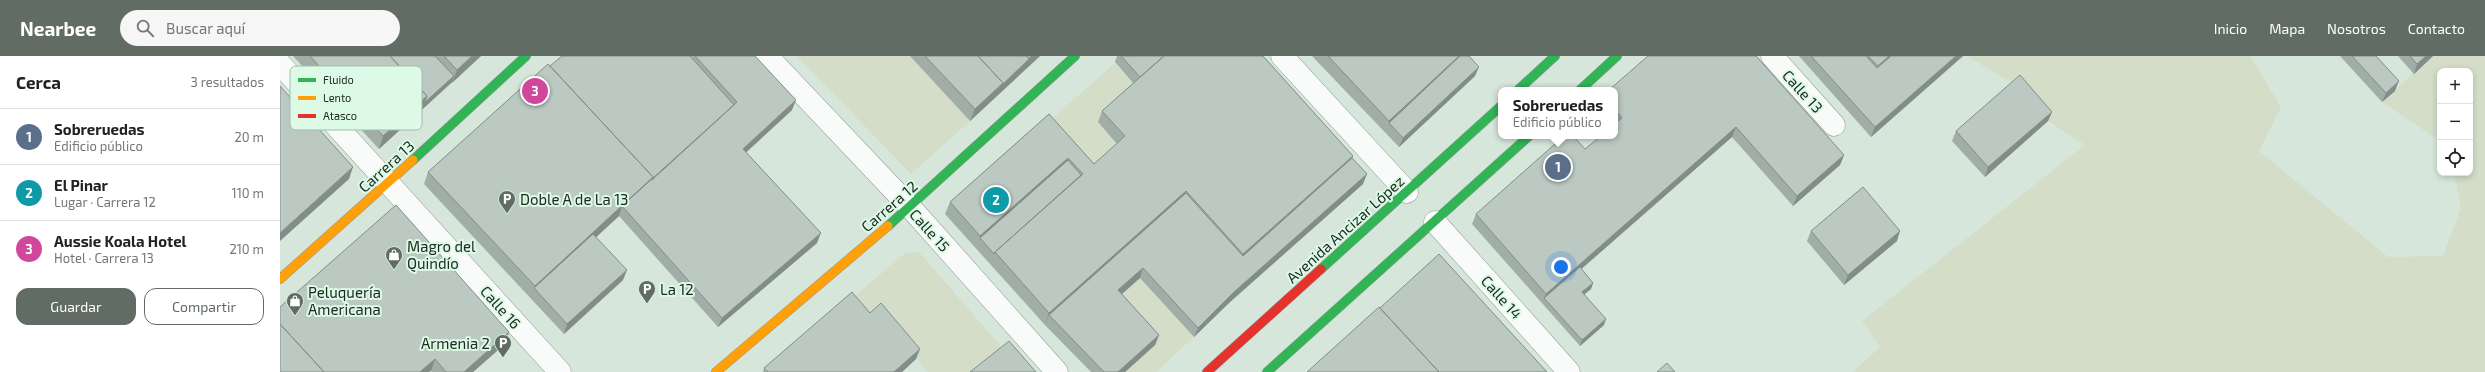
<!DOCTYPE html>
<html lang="es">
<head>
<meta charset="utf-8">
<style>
	:root { --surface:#fff; --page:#f6f6f6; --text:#222; --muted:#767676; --line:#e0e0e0; --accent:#606c64 }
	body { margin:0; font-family:"Exo 2",sans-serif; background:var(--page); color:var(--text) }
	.controls { position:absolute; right:12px; top:12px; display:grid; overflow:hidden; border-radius:8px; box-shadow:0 2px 6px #0003 }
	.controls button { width:36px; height:36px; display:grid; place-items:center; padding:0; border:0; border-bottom:1px solid var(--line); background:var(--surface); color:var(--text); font:20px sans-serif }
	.you { position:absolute; left:1281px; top:211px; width:14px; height:14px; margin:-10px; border:3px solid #fff; border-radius:50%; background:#1a73e8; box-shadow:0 0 0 6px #1a73e833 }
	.badge { display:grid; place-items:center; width:26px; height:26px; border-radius:50%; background:var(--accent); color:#fff; font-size:13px; font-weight:700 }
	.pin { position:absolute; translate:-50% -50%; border:2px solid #fff; box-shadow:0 1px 4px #0006 }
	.popup { position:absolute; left:1218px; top:31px; width:120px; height:52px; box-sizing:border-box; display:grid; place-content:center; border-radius:8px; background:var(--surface); filter:drop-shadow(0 1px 3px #0005); font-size:13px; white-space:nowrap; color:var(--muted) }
	.popup b { font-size:15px; color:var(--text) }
	.popup::after { content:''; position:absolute; left:50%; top:100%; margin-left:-8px; border:8px solid transparent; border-top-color:var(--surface) }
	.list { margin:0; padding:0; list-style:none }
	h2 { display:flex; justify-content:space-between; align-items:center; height:52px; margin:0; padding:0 16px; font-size:17px }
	h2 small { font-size:13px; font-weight:400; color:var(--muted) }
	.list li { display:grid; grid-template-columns:26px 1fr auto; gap:12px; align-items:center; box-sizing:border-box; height:56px; padding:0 16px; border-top:1px solid var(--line) }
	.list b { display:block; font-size:15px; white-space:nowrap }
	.list p { margin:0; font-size:13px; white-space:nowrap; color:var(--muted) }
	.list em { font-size:13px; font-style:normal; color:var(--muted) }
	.actions { display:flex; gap:8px; padding:12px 16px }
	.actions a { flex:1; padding:9px 0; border:1px solid var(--accent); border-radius:12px; text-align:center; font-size:14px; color:var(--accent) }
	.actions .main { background:var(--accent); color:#fff }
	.icon { flex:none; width:22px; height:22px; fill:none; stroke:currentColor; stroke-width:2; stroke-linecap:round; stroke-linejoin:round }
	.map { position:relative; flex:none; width:2205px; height:316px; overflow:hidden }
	header { display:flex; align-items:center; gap:24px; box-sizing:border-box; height:56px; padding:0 20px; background:var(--accent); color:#fff }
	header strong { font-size:19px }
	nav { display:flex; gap:22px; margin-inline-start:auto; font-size:14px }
	.search { width:280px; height:36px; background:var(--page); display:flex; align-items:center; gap:10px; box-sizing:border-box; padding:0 14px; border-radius:22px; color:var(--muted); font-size:15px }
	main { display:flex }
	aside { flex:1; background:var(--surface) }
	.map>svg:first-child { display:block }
</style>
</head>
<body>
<header>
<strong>Nearbee</strong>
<div class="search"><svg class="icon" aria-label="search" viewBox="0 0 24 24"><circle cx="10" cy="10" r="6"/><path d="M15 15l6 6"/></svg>Buscar aquí</div>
<nav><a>Inicio</a><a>Mapa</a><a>Nosotros</a><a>Contacto</a></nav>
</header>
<main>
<aside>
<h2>Cerca<small>3 resultados</small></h2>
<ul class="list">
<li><span class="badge" style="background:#5c6f8a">1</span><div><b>Sobreruedas</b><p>Edificio público</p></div><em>20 m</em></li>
<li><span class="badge" style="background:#0f9aa8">2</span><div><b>El Pinar</b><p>Lugar · Carrera 12</p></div><em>110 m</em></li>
<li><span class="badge" style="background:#d1479c">3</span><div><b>Aussie Koala Hotel</b><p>Hotel · Carrera 13</p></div><em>210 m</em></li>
</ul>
<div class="actions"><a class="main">Guardar</a><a>Compartir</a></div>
</aside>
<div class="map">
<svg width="2205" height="316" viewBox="0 0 2205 316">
	<rect width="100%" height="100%" fill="#d6e6db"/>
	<path fill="#d4ddc8" d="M517,0H630L690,65L631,118Z
		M1687,0H1970L2001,51L1979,95L2108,201L2163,200L2181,152L2174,117H2190V15H2160V85L2102,46L2152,0H2205V316H1573L1600,291L1582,265L1805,89L1768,65L1736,29Z
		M835,7L857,32L841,92L810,119L765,69Z
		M639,196L725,295L699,316H648L597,257L586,266L568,246L625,197Z
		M860,222L914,281L876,316H845L835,244Z"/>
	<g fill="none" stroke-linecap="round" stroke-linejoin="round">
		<defs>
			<path id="street" d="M487,0L630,151L777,316
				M1002,0L1127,136
				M1492,0L1554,69
				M0,8L280,316
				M1155,166L1289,316"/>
			<path id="fast" d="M1238,34L1275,0
				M1300,34L1337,0
				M133,104L246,0
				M608,170L795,0
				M1041,213L1221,50
				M987,316L1249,80"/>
			<path id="slow" d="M0,223L133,104
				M436,316L608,170"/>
			<path id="jam" d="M927,316L1041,213"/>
		</defs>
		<use href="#street" stroke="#929e96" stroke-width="23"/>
		<use href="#fast" stroke="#929e96" stroke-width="10"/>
		<use href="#slow" stroke="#929e96" stroke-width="10"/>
		<use href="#jam" stroke="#929e96" stroke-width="10"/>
		<use href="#street" stroke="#f9fbfa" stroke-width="22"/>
		<use href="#fast" stroke="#30b455" stroke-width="9"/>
		<use href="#slow" stroke="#ff9f0a" stroke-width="9"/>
		<use href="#jam" stroke="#e5322d" stroke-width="9"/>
	</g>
	<path fill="#a1ada7" d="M13,0H201L99,93Z
		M282,0H475L512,54L466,96L537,187L438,271L339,160L316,181L343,224L284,278L144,128L148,116Z
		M630,0H760L690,65Z
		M837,0H983L1073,100L1072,102L1083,128L950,246L914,281L860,222L842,238L879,279L875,289L845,316H811L765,269L665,158L670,146L769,58L814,108L837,88L818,66L822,55L853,27L835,6Z
		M1032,0H1189L1195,20L1119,91Z
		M1519,0H1683L1591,81Z
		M2060,0H2096L2115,35L2102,46Z
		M2118,0H2153L2134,18Z
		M1335,34L1564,99L1560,109L1513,150L1452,81L1301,213L1313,227L1311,233L1304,238L1324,269L1300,290L1192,168L1196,158L1305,93L1335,80Z
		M1772,56L1768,65L1705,121L1672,85L1676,75Z
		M1531,175L1617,185L1564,229L1527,185Z
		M590,257L636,303L622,316H483L484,312Z
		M229,276L225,288L193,316H152L151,315L149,316H0Z"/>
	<path fill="#838d88" d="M192,0H201L172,27L177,14Z
		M751,0H760L690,65L695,53L749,3Z
		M1179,0L1109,67V65Z
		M1609,0H1618L1593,22L1598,10Z
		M1676,0H1683L1591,81L1595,71Z
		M2146,0H2153L2134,18L2137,8Z
		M1199,11L1195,20L1119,91L1123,82Z
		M174,20L172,26L99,93L103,80L147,40Z
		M2119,25L2115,35L2102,46L2106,37Z
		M516,44L512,54L459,103L463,93Z
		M1772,56L1768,65L1705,121L1708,111Z
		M1456,71L1452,81L1266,244L1264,242L1266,238Z
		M1564,99L1560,109L1513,150L1517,140Z
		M1073,100L1069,112L959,210L963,198Z
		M788,102L784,114L700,182V180Z
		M73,111L69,123L0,185V177Z
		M1087,118L1083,128L950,246L914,281L918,272L954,236Z
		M373,121L370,127L342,150L339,160L257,236L254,232L255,230Z
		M906,135L902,147L769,259L765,269L769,257Z
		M1620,175L1617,185L1564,229L1568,219Z
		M541,177L537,187L438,271L442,262Z
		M863,212L860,222L835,244L838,234Z
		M347,214L343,224L284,278L287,268Z
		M1313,227L1311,233L1300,242L1302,236Z
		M1326,263L1324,269L1300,290L1302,284Z
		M229,276L225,288L193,316H184Z
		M879,279L875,289L845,316H838Z
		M640,293L636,303L622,316H614Z
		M155,303L151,315L149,316H140Z"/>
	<path fill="#bbc9c2" stroke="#838d88" d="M30,0H110L147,40L103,80Z
		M110,0H155L174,20L144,47L147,40Z
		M164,0H192L177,14Z
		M282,0H410L454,49L372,124L373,121L270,10Z
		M415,0H475L516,44L463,93L541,177L442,262L342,150L457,46Z
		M645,0H698L723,27L695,53Z
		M698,0H746L749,3L722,29L723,27Z
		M841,0H884L860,21Z
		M884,0H983L1073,100L963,198L906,135L769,257L715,196L803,118L788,102L700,180L670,146L769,58L814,108L845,80L822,55Z
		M1048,0H1179L1109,65Z
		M1180,0H1189L1199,11L1123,82L1109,67Z
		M1368,0H1476L1564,99L1517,140L1456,71L1266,238L1196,158L1284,80H1293L1305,93L1321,80H1335V67L1342,62L1335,54V34H1329Z
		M1531,0H1586L1597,12L1611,0H1676L1595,71Z
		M1588,0H1609L1598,10Z
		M2072,0H2096L2119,25L2106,37Z
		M2130,0H2146L2137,8Z
		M268,8L373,121L255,230L148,116Z
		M1740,19L1772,56L1708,111L1676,75Z
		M0,30L73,111L0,177Z
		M1072,102L1087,118L954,236L918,272L863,212L838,234L879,279L838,316H824L769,259L906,137L963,200Z
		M788,104L801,119L715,196L714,198L700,182Z
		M1583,131L1620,175L1568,219L1531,175Z
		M116,149L229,276L184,316H166L155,303L140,316H44L0,268V251Z
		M313,178L347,214L287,268L254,232Z
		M1159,198L1267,316H1159L1100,252Z
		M1300,211L1313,227L1302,236L1326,263L1302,284L1264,242Z
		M572,236L590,257L601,247L640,293L614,316H488L484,312Z
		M1099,251L1159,316H1027Z
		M0,268L44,316H0Z
		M729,285L756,316H690Z
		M1387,307L1395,316H1377Z"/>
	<defs>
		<symbol id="parking-pin" viewBox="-11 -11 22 30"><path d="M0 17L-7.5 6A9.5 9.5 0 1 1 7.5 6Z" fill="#606c64" stroke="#ddfae6"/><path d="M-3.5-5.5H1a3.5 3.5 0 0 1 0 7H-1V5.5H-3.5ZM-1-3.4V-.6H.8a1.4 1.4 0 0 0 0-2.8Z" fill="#fff"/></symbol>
		<symbol id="shop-pin" viewBox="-11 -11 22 30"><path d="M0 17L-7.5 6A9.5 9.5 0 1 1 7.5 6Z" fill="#606c64" stroke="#ddfae6"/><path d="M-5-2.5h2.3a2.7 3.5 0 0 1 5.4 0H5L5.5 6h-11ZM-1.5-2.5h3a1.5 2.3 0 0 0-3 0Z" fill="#fff"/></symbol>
	</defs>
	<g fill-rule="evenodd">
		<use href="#parking-pin" x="217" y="133" width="20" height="27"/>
		<use href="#shop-pin" x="104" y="189" width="20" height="27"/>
		<use href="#parking-pin" x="357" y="223" width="20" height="27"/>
		<use href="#shop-pin" x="5" y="235" width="20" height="27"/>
		<use href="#parking-pin" x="213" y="277" width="20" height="27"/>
	</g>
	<g text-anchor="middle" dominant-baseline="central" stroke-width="4" stroke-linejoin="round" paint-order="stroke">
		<g font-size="15" fill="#202b24" stroke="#ddfae6">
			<text transform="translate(1523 35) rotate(48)">Calle 13</text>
			<text transform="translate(106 110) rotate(-42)">Carrera 13</text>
			<text transform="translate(609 150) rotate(-41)">Carrera 12</text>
			<text transform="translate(1065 173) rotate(-42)">Avenida Ancizar López</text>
			<text transform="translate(650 174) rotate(48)">Calle 15</text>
			<text transform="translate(1222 241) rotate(48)">Calle 14</text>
			<text transform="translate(221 251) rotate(48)">Calle 16</text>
		</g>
		<g font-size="15" fill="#202b24" stroke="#ddfae6" text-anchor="start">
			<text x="240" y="143">Doble A de La 13</text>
			<text x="127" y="190">Magro del<tspan x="127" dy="17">Quindío</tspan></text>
			<text x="380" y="233">La 12</text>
			<text x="28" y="236">Peluquería<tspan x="28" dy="17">Americana</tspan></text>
			<text x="210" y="287" text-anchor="end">Armenia 2</text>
		</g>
	</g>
	<rect x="10" y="10" width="132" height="64" rx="6" fill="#ddfae6" stroke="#a4bcac" stroke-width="1"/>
	<rect x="18" y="22" width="18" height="4" fill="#30b455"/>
	<rect x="18" y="40" width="18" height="4" fill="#ff9f0a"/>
	<rect x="18" y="58" width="18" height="4" fill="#e5322d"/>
	<g font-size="11" fill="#202b24">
		<text x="43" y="28">Fluido</text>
		<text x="43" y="46">Lento</text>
		<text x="43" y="64">Atasco</text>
	</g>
</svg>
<div class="controls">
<button>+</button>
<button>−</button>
<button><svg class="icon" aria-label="locate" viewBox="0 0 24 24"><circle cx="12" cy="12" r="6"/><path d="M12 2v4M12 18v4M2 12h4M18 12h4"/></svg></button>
</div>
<div class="you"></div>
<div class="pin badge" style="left:1278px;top:111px;background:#5c6f8a">1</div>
<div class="popup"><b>Sobreruedas</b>Edificio público</div>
<div class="pin badge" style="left:716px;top:144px;background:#0f9aa8">2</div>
<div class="pin badge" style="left:255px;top:35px;background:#d1479c">3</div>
</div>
</main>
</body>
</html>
